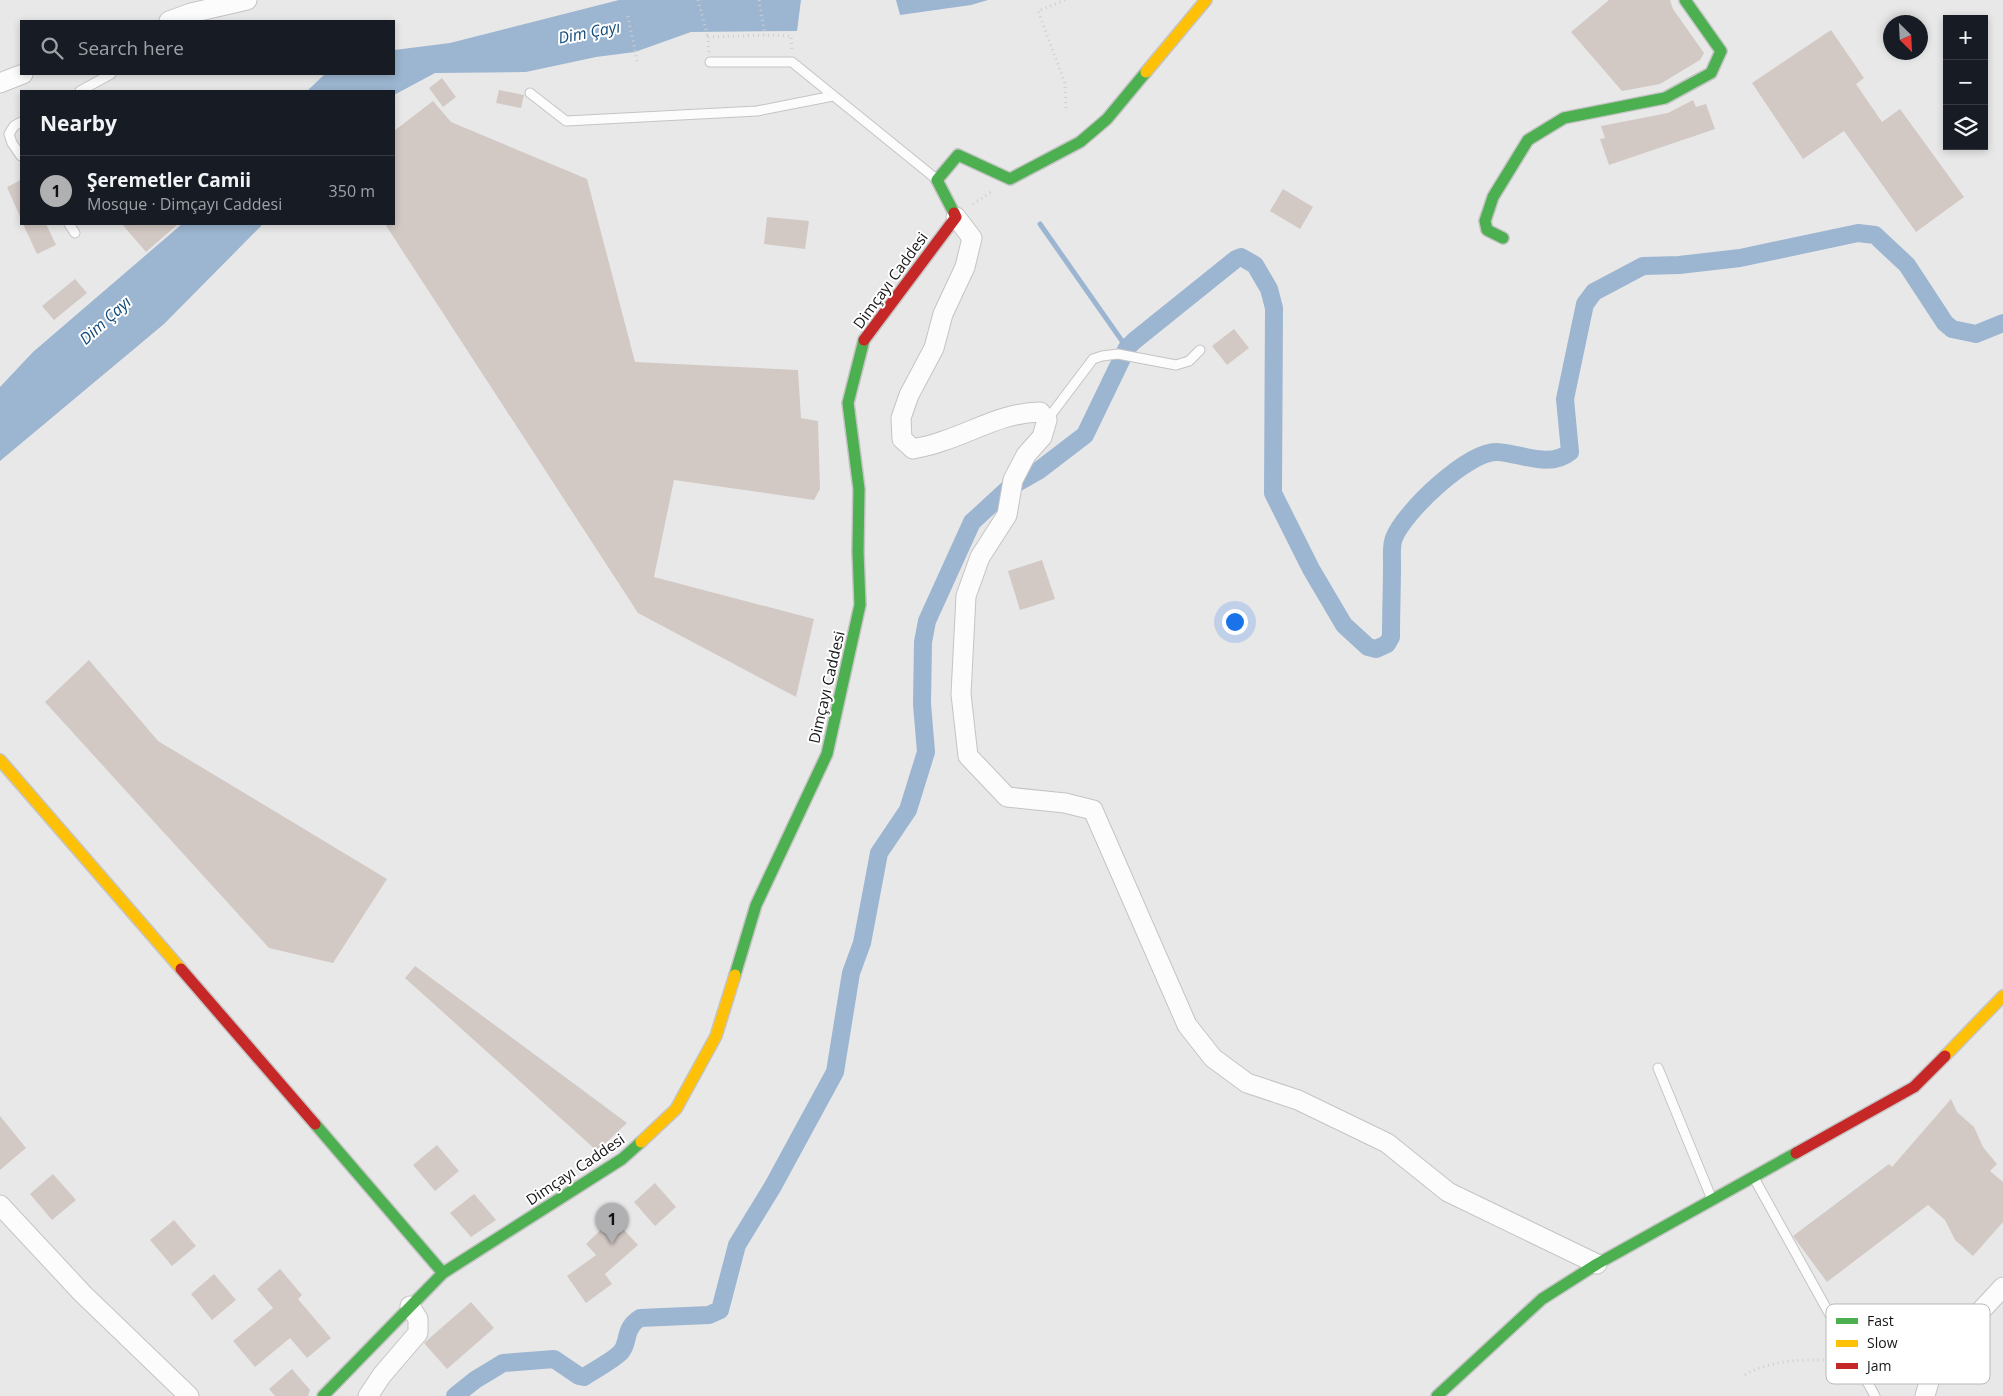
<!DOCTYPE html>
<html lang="en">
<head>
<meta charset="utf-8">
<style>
	:root { --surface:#171b24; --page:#242831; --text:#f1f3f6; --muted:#9ea1a6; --line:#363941; --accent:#b0b0b2 }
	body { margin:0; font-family:"Open Sans",sans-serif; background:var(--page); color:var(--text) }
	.controls { position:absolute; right:15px; top:15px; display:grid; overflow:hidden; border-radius:0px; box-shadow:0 2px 8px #0003 }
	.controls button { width:45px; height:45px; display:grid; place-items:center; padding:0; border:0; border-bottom:1px solid var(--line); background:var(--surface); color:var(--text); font:25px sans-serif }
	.compass { position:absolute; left:1883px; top:15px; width:45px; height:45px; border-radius:50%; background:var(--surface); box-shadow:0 2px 8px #0003; rotate:156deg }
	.you { position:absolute; left:1234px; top:621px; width:18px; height:18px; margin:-12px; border:4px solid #fff; border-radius:50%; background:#1a73e8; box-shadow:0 0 0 8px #1a73e833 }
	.badge { display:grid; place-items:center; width:32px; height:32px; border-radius:50%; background:var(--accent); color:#111; font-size:16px; font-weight:700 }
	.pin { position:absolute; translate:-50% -41px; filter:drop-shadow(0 1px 2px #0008) }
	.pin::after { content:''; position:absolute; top:26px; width:18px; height:15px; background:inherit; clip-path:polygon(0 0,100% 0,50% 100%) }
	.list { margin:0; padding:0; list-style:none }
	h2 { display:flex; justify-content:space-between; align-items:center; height:65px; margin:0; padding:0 20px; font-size:21px }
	h2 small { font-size:16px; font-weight:400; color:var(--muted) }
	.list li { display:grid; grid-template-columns:32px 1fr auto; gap:15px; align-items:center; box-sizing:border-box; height:70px; padding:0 20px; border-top:1px solid var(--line) }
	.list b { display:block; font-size:19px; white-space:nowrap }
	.list p { margin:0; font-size:16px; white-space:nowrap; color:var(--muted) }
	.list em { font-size:16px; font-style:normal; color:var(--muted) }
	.icon { flex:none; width:28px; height:28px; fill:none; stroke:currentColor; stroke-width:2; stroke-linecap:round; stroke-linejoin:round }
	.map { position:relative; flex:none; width:2003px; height:1396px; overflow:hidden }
	.search { position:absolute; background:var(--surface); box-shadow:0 2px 8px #0003; left:20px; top:20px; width:375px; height:55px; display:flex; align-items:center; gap:12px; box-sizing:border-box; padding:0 18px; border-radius:0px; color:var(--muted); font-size:19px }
	.panel { position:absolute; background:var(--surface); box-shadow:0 2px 8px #0003; left:20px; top:90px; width:375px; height:135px; border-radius:0px }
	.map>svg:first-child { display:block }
</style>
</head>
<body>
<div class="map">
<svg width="2003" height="1396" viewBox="0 0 2003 1396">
	<rect width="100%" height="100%" fill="#e9e8e9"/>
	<path fill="#9cb5d0" d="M619,0H801L797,31L691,32L635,52L596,57L526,72L435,73L394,95V91H307L325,74H394V50L450,43Z
		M896,0H988L971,5L900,15Z
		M182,224H263L164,324L0,461V387L33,352Z"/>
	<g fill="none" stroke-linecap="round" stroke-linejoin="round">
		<path stroke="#9cb5d0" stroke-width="5" d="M1040,224L1127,348"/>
		<path stroke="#9cb5d0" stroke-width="18" d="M1017,483L1038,471L1085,435L1127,348L1134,341L1236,259L1241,257L1255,265L1269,289L1274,308L1273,493L1311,569L1344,625L1368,647L1376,649L1387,644L1391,637C1391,613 1392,588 1392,564C1392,556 1391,545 1394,538C1404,512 1468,451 1497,452C1521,453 1549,469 1570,452L1565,399L1585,304L1594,292L1643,266L1679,265L1740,258L1858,233L1875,235L1907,265L1945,323L1952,329L1976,334L2003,323
			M455,1396L475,1380L503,1363L554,1359L579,1376L584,1377C593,1371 615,1359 621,1352C630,1341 623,1329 640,1318L709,1315L720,1310L737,1245L773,1186L835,1072L851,973L862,943L879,853L908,810L926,752L922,704L923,642L927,621L972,522L1008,489"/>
	</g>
	<path fill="#d2c8c4" d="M1609,0H1670L1673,9L1704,53L1700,60L1660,84L1622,91L1571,32Z
		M1831,30L1864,78L1856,84L1882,122L1900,109L1964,197L1916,232L1844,131L1803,159L1752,83Z
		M442,78L456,97L443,107L429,88Z
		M499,90L524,95L521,108L496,103Z
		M1693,100L1696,107L1706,104L1715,129L1609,165L1600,139L1605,138L1601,126L1668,113Z
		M433,101L451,122L587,179L635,362L798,370L801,418L818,421L820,489L814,500L674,480L654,577L814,619L796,697L638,613L385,224H394V131Z
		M21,180V219L7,187Z
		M1283,189L1313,207L1300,229L1270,211Z
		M767,217L809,221L805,249L764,244Z
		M23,224H46L56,245L37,254Z
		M122,224H178L146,252Z
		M75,279L87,293L54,320L42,306Z
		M1234,329L1249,348L1227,365L1212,346Z
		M1042,560L1055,599L1020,610L1008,571Z
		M89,660L158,741L387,879L333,963L269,948L45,702Z
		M415,966L627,1123L597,1151L405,978Z
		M1951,1099L1957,1112L1974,1127L1983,1147L1997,1164L1990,1171L2003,1182V1222L1973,1256L1955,1240L1945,1220L1928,1205L1827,1282L1793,1236L1889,1164L1892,1167Z
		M0,1116L26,1148L0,1170Z
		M437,1145L459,1171L435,1191L413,1165Z
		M53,1174L76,1200L52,1220L30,1194Z
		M655,1183L676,1207L655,1226L634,1202Z
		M474,1194L496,1220L471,1237L450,1213Z
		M613,1218L638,1245L605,1274L612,1284L586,1303L567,1276L596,1255L586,1244Z
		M174,1220L196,1246L172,1266L150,1240Z
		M280,1269L302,1295L298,1299L331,1338L307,1358L290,1338L255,1367L233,1341L273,1308L257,1289Z
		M214,1274L236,1300L212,1320L191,1294Z
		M471,1302L494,1328L447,1369L424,1343Z
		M292,1369L310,1390L308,1396H275L269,1389Z"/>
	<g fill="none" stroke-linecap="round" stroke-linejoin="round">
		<defs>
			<path id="lane" d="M710,62H792L935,178
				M80,91L111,74
				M530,93L566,121L757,111L833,96
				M21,122L14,126L9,134L12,143L21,156
				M69,224L75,233
				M1047,420L1093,359L1102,356L1118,354L1176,365L1189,361L1200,350
				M1658,1068L1711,1197
				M1754,1178L1875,1396"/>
			<path id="street" d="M169,21L191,13L247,0
				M0,83L23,74
				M956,217L972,238L965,267L943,314L934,348L909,395L901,418L902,439L913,449C923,447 933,445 943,441C977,430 1002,413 1040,412L1047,420L1042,437L1026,455L1013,480L1007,515L980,557L966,596L961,694L968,756L1007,797L1065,803L1093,810L1187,1025L1213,1058L1247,1083L1298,1100L1387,1143L1448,1192L1597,1264
				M0,1205L83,1294L189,1396
				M368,1396L382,1375L418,1333V1319L410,1306
				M1925,1396L1935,1360L2003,1287"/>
			<path id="fast" d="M954,213L937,180L958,155L1010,179L1080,142L1107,119L1146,72
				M1503,238L1487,230L1485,221L1493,197L1528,140L1564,118L1665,98L1711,73L1721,51L1685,0
				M735,975L756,905L827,754L860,605L858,552L859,489L848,403L864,340
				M315,1124L443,1273
				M323,1396L443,1273L622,1159L641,1142
				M1437,1396L1542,1299L1597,1264L1796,1153"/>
			<path id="slow" d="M1146,72L1206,0
				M0,760L181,969
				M1945,1056L2003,996
				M641,1142L676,1109L716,1036L735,975"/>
			<path id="jam" d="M864,340L956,217L954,213
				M181,969L315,1124
				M1796,1153L1914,1087L1945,1056"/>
		</defs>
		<use href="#lane" stroke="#c5c4c5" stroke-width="11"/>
		<use href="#street" stroke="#c5c4c5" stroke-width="21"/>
		<use href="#fast" stroke="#c5c4c5" stroke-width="14"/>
		<use href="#slow" stroke="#c5c4c5" stroke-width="14"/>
		<use href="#jam" stroke="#c5c4c5" stroke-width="14"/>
		<path stroke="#cecece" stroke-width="3" stroke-dasharray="1 4" stroke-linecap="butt" d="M698,0L708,37
			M759,0L765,35
			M1065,0L1038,11L1065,83L1066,112
			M628,16L637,61
			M709,52L708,37L765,35L791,36L792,52
			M973,204L991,192
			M1745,1375C1773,1358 1809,1360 1841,1360"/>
		<use href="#lane" stroke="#fcfcfc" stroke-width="9"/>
		<use href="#street" stroke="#fcfcfc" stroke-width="19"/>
		<use href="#fast" stroke="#4caf50" stroke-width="11"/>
		<use href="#slow" stroke="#ffc107" stroke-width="11"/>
		<use href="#jam" stroke="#c62828" stroke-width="11"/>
	</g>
	<g text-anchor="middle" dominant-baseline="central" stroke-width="4" stroke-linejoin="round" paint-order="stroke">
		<g font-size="15" fill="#161516" stroke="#fff">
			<text transform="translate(890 280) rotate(-54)">Dimçayı Caddesi</text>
			<text transform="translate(826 687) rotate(-77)">Dimçayı Caddesi</text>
			<text transform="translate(575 1169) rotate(-34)">Dimçayı Caddesi</text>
		</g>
		<g font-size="16" font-style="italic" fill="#124a7a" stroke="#fff">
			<text transform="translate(589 32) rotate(-11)">Dim Çayı</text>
			<text transform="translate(105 320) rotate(-42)">Dim Çayı</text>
		</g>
	</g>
	<rect x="1826" y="1304" width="164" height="80" rx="8" fill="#fff" stroke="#b9b9b9" stroke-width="1"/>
	<rect x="1836" y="1318" width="22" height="6" fill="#4caf50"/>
	<rect x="1836" y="1340" width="22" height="7" fill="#ffc107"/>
	<rect x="1836" y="1363" width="22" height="6" fill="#c62828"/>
	<g font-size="14" fill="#161516">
		<text x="1867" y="1326">Fast</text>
		<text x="1867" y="1348">Slow</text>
		<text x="1867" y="1371">Jam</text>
	</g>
</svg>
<div class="controls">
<button>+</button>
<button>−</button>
<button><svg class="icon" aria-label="layers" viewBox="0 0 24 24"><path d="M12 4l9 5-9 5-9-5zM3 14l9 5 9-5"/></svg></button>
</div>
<svg class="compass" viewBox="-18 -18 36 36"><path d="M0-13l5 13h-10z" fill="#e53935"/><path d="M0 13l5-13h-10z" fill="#9ea1a6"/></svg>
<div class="you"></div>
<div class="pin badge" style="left:612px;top:1244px">1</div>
<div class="search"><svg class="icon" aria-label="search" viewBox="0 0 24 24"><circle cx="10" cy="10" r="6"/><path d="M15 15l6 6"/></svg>Search here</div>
<section class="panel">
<h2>Nearby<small></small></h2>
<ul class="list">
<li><span class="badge">1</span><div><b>Şeremetler Camii</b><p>Mosque · Dimçayı Caddesi</p></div><em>350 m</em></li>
</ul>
</section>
</div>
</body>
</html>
